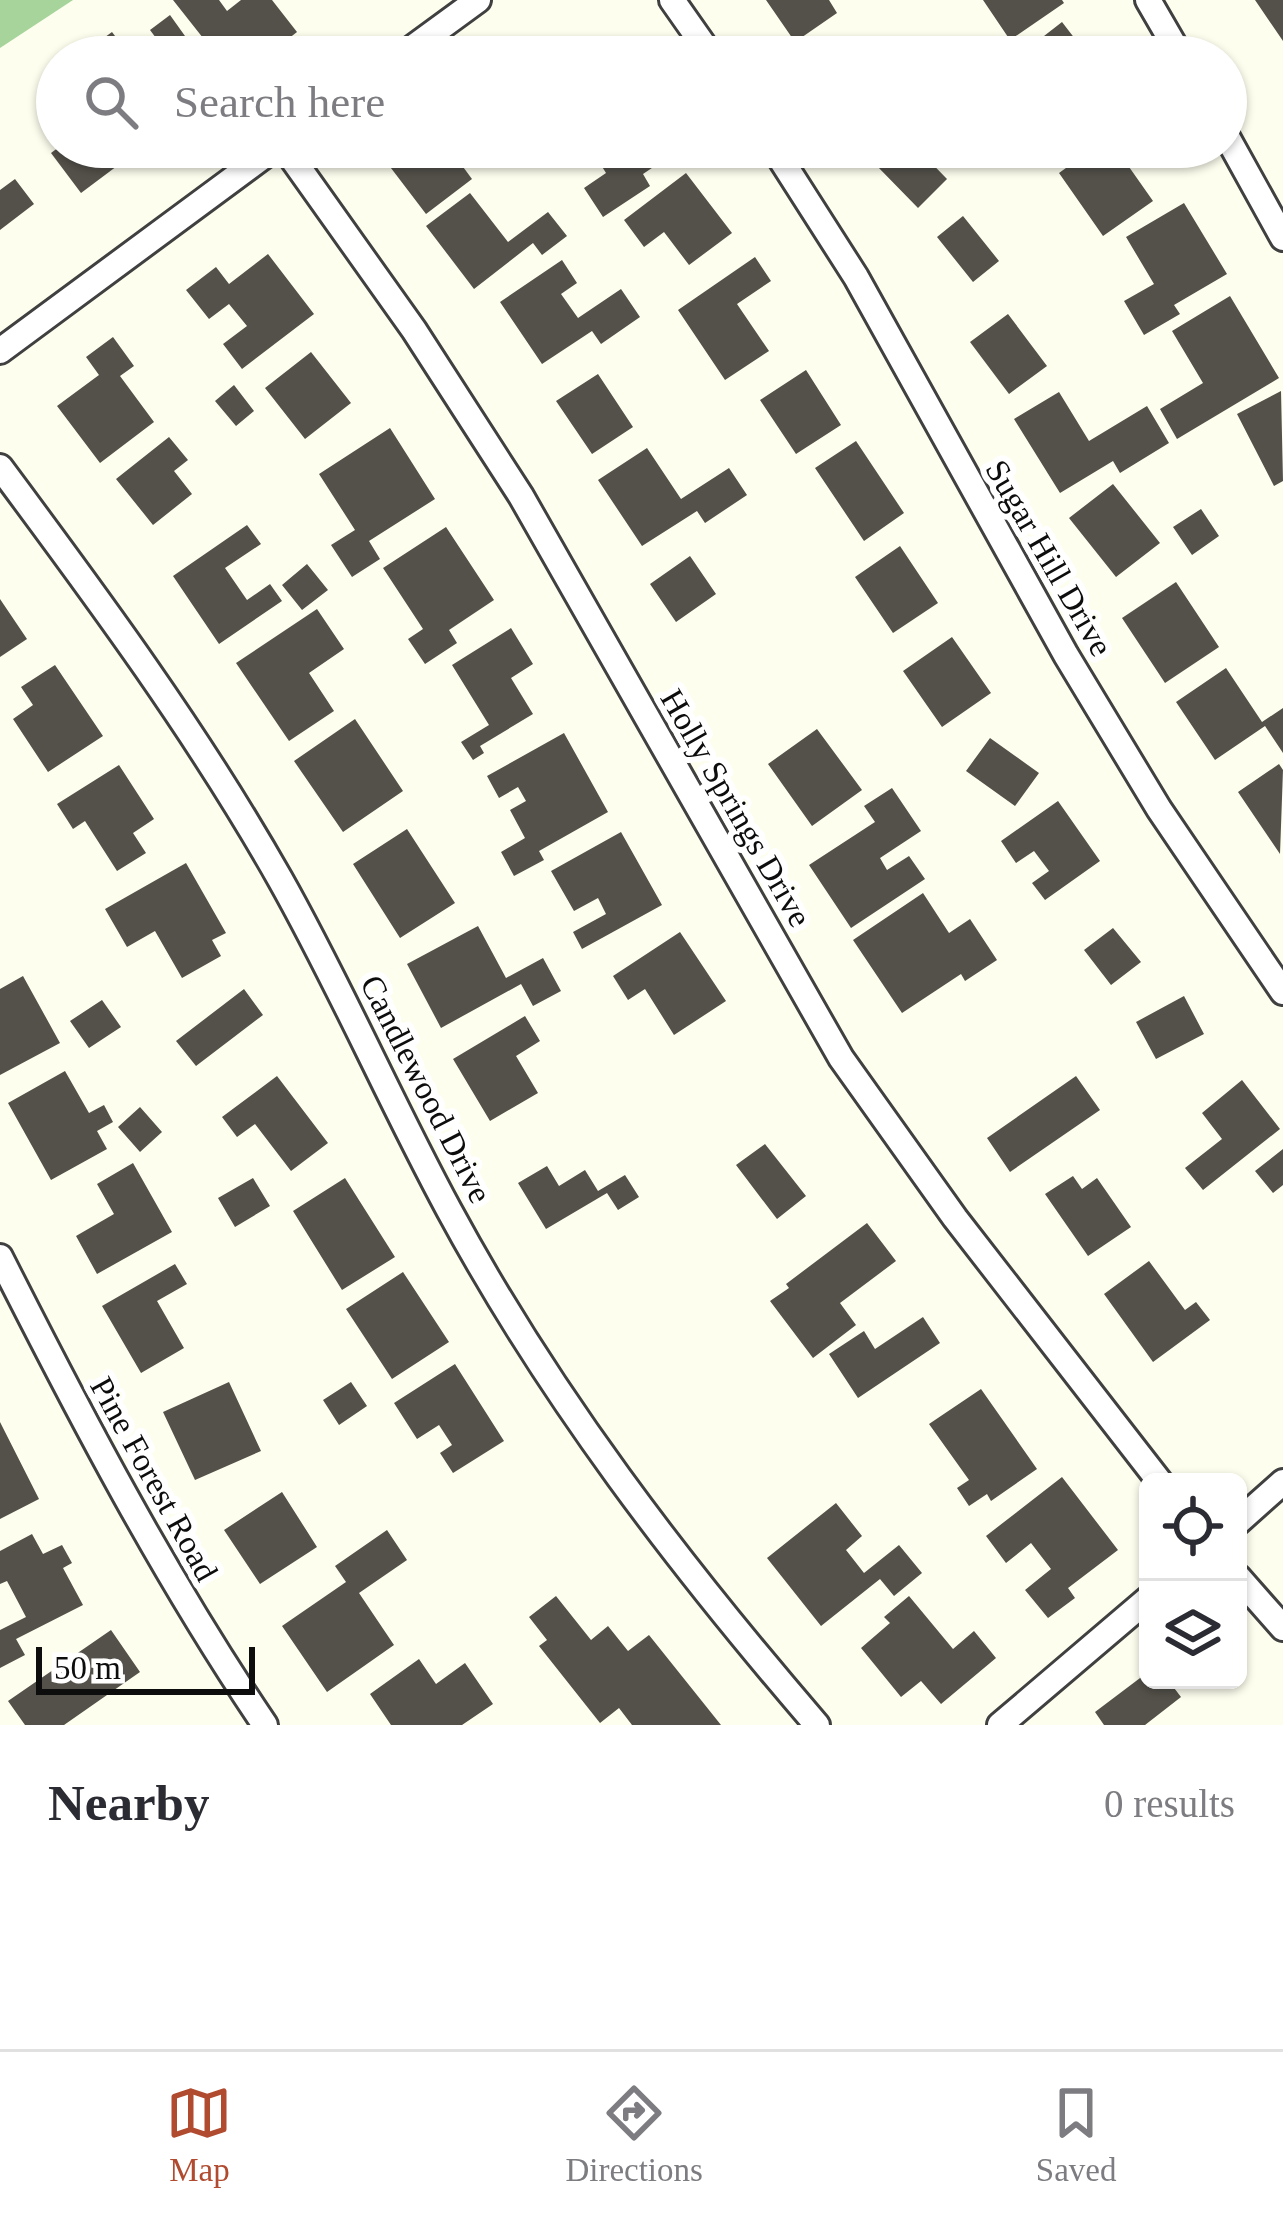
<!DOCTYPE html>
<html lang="en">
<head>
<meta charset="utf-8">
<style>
	:root { --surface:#fff; --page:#f7f7f7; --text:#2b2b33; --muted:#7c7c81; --line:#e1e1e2; --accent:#b14b30 }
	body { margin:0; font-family:Georgia,serif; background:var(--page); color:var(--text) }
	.controls { position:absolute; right:36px; bottom:36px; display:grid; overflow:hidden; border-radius:18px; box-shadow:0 3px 9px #0004 }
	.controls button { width:108px; height:108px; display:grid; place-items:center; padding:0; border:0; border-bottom:3px solid var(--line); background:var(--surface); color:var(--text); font:60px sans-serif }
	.scale { position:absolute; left:36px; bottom:30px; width:219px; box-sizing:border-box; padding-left:12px; border:6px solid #0d0d0d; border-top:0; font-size:33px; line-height:42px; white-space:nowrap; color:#0d0d0d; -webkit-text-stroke:9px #fff; paint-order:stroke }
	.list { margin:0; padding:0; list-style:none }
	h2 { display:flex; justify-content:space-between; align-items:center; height:156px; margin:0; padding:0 48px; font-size:51px }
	h2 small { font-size:39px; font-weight:400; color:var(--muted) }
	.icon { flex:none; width:66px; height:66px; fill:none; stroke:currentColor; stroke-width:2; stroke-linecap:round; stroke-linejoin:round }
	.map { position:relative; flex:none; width:1283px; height:1725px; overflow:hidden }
	.search { position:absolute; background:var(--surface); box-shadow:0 3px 9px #0004; left:36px; right:36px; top:36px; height:132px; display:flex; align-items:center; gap:30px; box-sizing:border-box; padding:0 42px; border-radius:66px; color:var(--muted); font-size:45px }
	.sheet { height:324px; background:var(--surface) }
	nav { display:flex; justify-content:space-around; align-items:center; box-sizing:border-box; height:168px; border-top:3px solid var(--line); background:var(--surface); font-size:33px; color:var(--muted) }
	nav a { display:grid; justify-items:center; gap:6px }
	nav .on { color:var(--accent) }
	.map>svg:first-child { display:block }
</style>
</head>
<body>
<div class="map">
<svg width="1283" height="1725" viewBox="0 0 1283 1725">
	<rect width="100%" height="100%" fill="#fdfeee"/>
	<path fill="#a6d49b" d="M0,0H73L0,48Z"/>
	<path fill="#54514a" d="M173,0H219L227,11L241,0H272L297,32L265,57H218Z
		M766,0H829L837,13L795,42Z
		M983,0H1062L1064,3L1010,40Z
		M1255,0H1283V41Z
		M170,15L200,57H137L159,42L150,30Z
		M1062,22L1089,57H1017Z
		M112,32L131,57H86L83,53Z
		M578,39L592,57H554Z
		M59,147H121L129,157L81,193L51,153Z
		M384,147H466L455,156L472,179L426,214L378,151Z
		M572,147H683L643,174L650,186L603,217L584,188L606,173L593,152L581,160Z
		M895,147H916L947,179L918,208L876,165Z
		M1095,147H1151L1127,164L1153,201L1103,236L1059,173Z
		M686,173L732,233L689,265L664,232L644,247L624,220Z
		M15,179L34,204L0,230V190Z
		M470,193L508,242L548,212L567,236L542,255L533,243L474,289L426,226Z
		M1184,203L1227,274L1174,305L1180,314L1144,335L1124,301L1154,284L1126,237Z
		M963,216L999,261L973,282L937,237Z
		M268,254L314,314L242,369L223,344L247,326L229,304L209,319L186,290L216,267L229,284Z
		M755,257L771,281L737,304L769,351L725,380L678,310Z
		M562,260L577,283L561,294L578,318L621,289L640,317L601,344L592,331L542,364L500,302Z
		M1230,296L1279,378L1177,439L1160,409L1203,383L1172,331Z
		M1008,314L1047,366L1009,394L970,342Z
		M113,337L134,366L120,376L154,422L100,463L57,406L99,375L86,357Z
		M311,352L351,403L305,439L265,388Z
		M806,370L841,425L796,454L760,400Z
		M598,374L633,427L592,454L556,401Z
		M234,385L254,411L236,426L215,401Z
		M1281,391L1283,481L1274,486L1237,414Z
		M1059,392L1089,441L1147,406L1169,443L1120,473L1113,461L1060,493L1014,419Z
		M390,428L435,499L369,541L380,559L352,577L331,545L355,530L319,474Z
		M169,437L188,460L174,471L192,494L153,525L116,479Z
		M856,441L904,513L864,541L815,468Z
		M647,448L681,499L729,468L747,495L705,523L697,511L642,546L598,480Z
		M1113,484L1160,543L1116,577L1069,518Z
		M1201,509L1219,536L1192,555L1173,527Z
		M247,525L261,544L225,568L247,600L270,584L282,601L219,644L173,576Z
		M446,527L494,600L449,630L457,643L425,664L408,639L423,629L383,568Z
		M900,546L938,603L893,633L855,577Z
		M690,556L716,594L676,622L650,584Z
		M307,564L328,590L302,610L282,585Z
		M1176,582L1219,647L1165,683L1122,618Z
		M0,599L27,639L0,657Z
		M317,609L344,649L309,673L334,711L289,741L236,663Z
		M511,628L533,664L511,678L533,714L480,746L484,753L473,760L461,742L489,725L452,665Z
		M952,637L991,693L942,727L903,671Z
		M55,665L103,736L48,772L13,719L33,705L21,687Z
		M1226,668L1262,722L1283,708V753L1265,726L1215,760L1176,702Z
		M355,719L403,791L343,832L294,761Z
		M817,729L862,790L812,826L768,764Z
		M564,733L608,812L539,851L544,860L514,876L501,852L525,838L510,810L526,801L518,787L499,798L487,776Z
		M990,738L1039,773L1015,806L966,771Z
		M1279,764L1283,770L1280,854L1238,792Z
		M119,765L154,819L133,833L146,853L117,871L85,821L73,829L57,804Z
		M892,788L921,831L880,858L887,870L909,856L925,879L851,928L809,865L875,822L864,806Z
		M1058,801L1100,861L1045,900L1032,883L1049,871L1034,851L1016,863L1001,841Z
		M407,829L455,903L400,938L353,864Z
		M621,832L662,905L582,949L573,932L606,914L598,898L574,911L551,871Z
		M186,863L226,933L212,940L221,956L182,978L155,931L127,947L105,909Z
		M923,893L949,933L970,919L997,960L965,981L961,974L902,1013L853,940Z
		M478,926L506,978L543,958L561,991L533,1006L521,984L441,1028L407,964Z
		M1113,928L1141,962L1111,985L1084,950Z
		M680,932L726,1001L674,1035L645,989L628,1000L613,976Z
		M23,976L60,1043L0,1075V989Z
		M244,989L263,1015L196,1066L176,1041Z
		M1184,996L1204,1034L1156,1059L1136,1022Z
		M102,1000L121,1027L89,1048L70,1021Z
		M525,1016L540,1041L516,1056L538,1093L490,1121L453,1059Z
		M65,1071L89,1113L104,1105L113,1122L97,1131L107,1149L51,1180L8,1103Z
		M277,1076L328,1143L291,1171L255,1124L237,1137L222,1117Z
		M1076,1076L1100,1110L1010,1172L987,1138Z
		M1242,1080L1280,1129L1203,1190L1185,1168L1222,1139L1202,1113Z
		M140,1107L162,1132L140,1152L118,1127Z
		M765,1144L806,1196L777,1219L736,1165Z
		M1283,1149V1185L1273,1193L1255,1171Z
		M133,1163L172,1232L97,1274L76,1236L114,1214L97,1184Z
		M547,1166L559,1186L585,1170L598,1191L625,1175L639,1197L618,1210L607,1193L546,1229L518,1183Z
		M1073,1176L1082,1189L1097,1178L1131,1227L1088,1256L1045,1194Z
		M253,1178L270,1206L235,1227L218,1198Z
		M345,1178L395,1257L342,1290L293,1211Z
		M867,1223L896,1261L840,1303L856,1325L813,1358L770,1301L789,1288L786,1284Z
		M1149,1261L1185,1310L1196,1302L1210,1320L1153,1362L1104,1294Z
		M175,1264L187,1284L157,1301L184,1348L141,1373L102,1306Z
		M403,1272L449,1342L392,1379L346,1309Z
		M923,1317L940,1343L858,1398L829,1354L864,1331L875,1349Z
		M455,1364L504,1441L453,1473L440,1453L452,1445L439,1425L417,1439L394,1403Z
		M229,1382L261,1451L195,1480L163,1412Z
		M351,1382L367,1406L339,1425L323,1400Z
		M981,1389L1037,1469L991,1501L987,1494L969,1506L957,1488L969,1480L929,1424Z
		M0,1422L39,1499L0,1519Z
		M1062,1477L1118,1550L1068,1588L1075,1598L1048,1618L1025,1590L1051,1569L1031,1543L1006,1563L986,1536Z
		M282,1492L317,1547L260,1584L224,1530Z
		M836,1503L862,1536L846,1550L864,1573L899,1545L922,1573L894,1596L880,1579L821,1626L767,1558Z
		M387,1530L407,1560L359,1593L394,1645L327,1692L282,1626L346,1582L335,1566Z
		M32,1534L43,1554L62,1545L72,1563L63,1568L83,1605L16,1639L25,1655L0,1668V1630L26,1617L7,1581L0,1584V1551Z
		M556,1596L591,1640L608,1626L628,1651L649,1635L721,1725H632L619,1708L600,1723L539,1646L547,1640L529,1617Z
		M909,1596L953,1649L974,1631L996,1658L941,1704L921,1681L901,1697L861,1648L890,1623L884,1617Z
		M111,1630L140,1672L64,1725H25L8,1701Z
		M419,1659L436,1684L465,1663L493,1704L462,1725H391L370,1694Z
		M1148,1672V1680H1168L1181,1697L1145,1725H1104L1095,1712Z"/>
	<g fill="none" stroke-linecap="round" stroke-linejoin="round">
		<defs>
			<path id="street" d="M672,0L712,57
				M1148,0L1181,57
				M400,57L478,0
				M1226,135L1283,238
				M284,147L414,330L521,496L841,1058L955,1218L1160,1482
				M773,147L856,277L1066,655L1159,809L1283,992
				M0,351L276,147
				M0,467C99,600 198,734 280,879C341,987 390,1101 449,1210C550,1397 679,1565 817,1725
				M0,1257C81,1417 164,1576 265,1725
				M1238,1522L1283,1482
				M1238,1577L1283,1628
				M1000,1725L1148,1599"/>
		</defs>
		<use href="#street" stroke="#404040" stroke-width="30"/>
		<use href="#street" stroke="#fff" stroke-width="24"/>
	</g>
	<g text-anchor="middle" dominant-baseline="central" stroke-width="12" stroke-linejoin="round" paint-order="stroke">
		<g font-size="33" fill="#0d0d0d" stroke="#fff">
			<text transform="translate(1049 558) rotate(60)">Sugar Hill Drive</text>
			<text transform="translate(736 808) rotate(60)">Holly Springs Drive</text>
			<text transform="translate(426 1089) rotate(63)">Candlewood Drive</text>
			<text transform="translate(154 1479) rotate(61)">Pine Forest Road</text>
		</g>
	</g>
</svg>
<div class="controls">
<button><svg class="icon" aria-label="locate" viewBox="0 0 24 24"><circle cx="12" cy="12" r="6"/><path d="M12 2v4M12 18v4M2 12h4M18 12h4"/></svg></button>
<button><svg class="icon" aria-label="layers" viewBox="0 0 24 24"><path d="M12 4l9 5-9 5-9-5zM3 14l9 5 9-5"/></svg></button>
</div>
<div class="scale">50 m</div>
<div class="search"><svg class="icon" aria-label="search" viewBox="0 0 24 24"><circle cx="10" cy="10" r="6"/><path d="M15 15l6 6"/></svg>Search here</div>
</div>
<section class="sheet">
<h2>Nearby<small>0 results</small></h2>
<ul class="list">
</ul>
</section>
<nav>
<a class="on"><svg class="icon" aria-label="map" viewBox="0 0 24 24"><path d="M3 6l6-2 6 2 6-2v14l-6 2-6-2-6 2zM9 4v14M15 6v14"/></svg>Map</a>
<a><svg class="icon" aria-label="directions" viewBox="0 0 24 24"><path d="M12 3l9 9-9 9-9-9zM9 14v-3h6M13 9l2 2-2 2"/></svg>Directions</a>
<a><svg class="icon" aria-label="saved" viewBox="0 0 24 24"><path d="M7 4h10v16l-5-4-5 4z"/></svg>Saved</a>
</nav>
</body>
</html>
